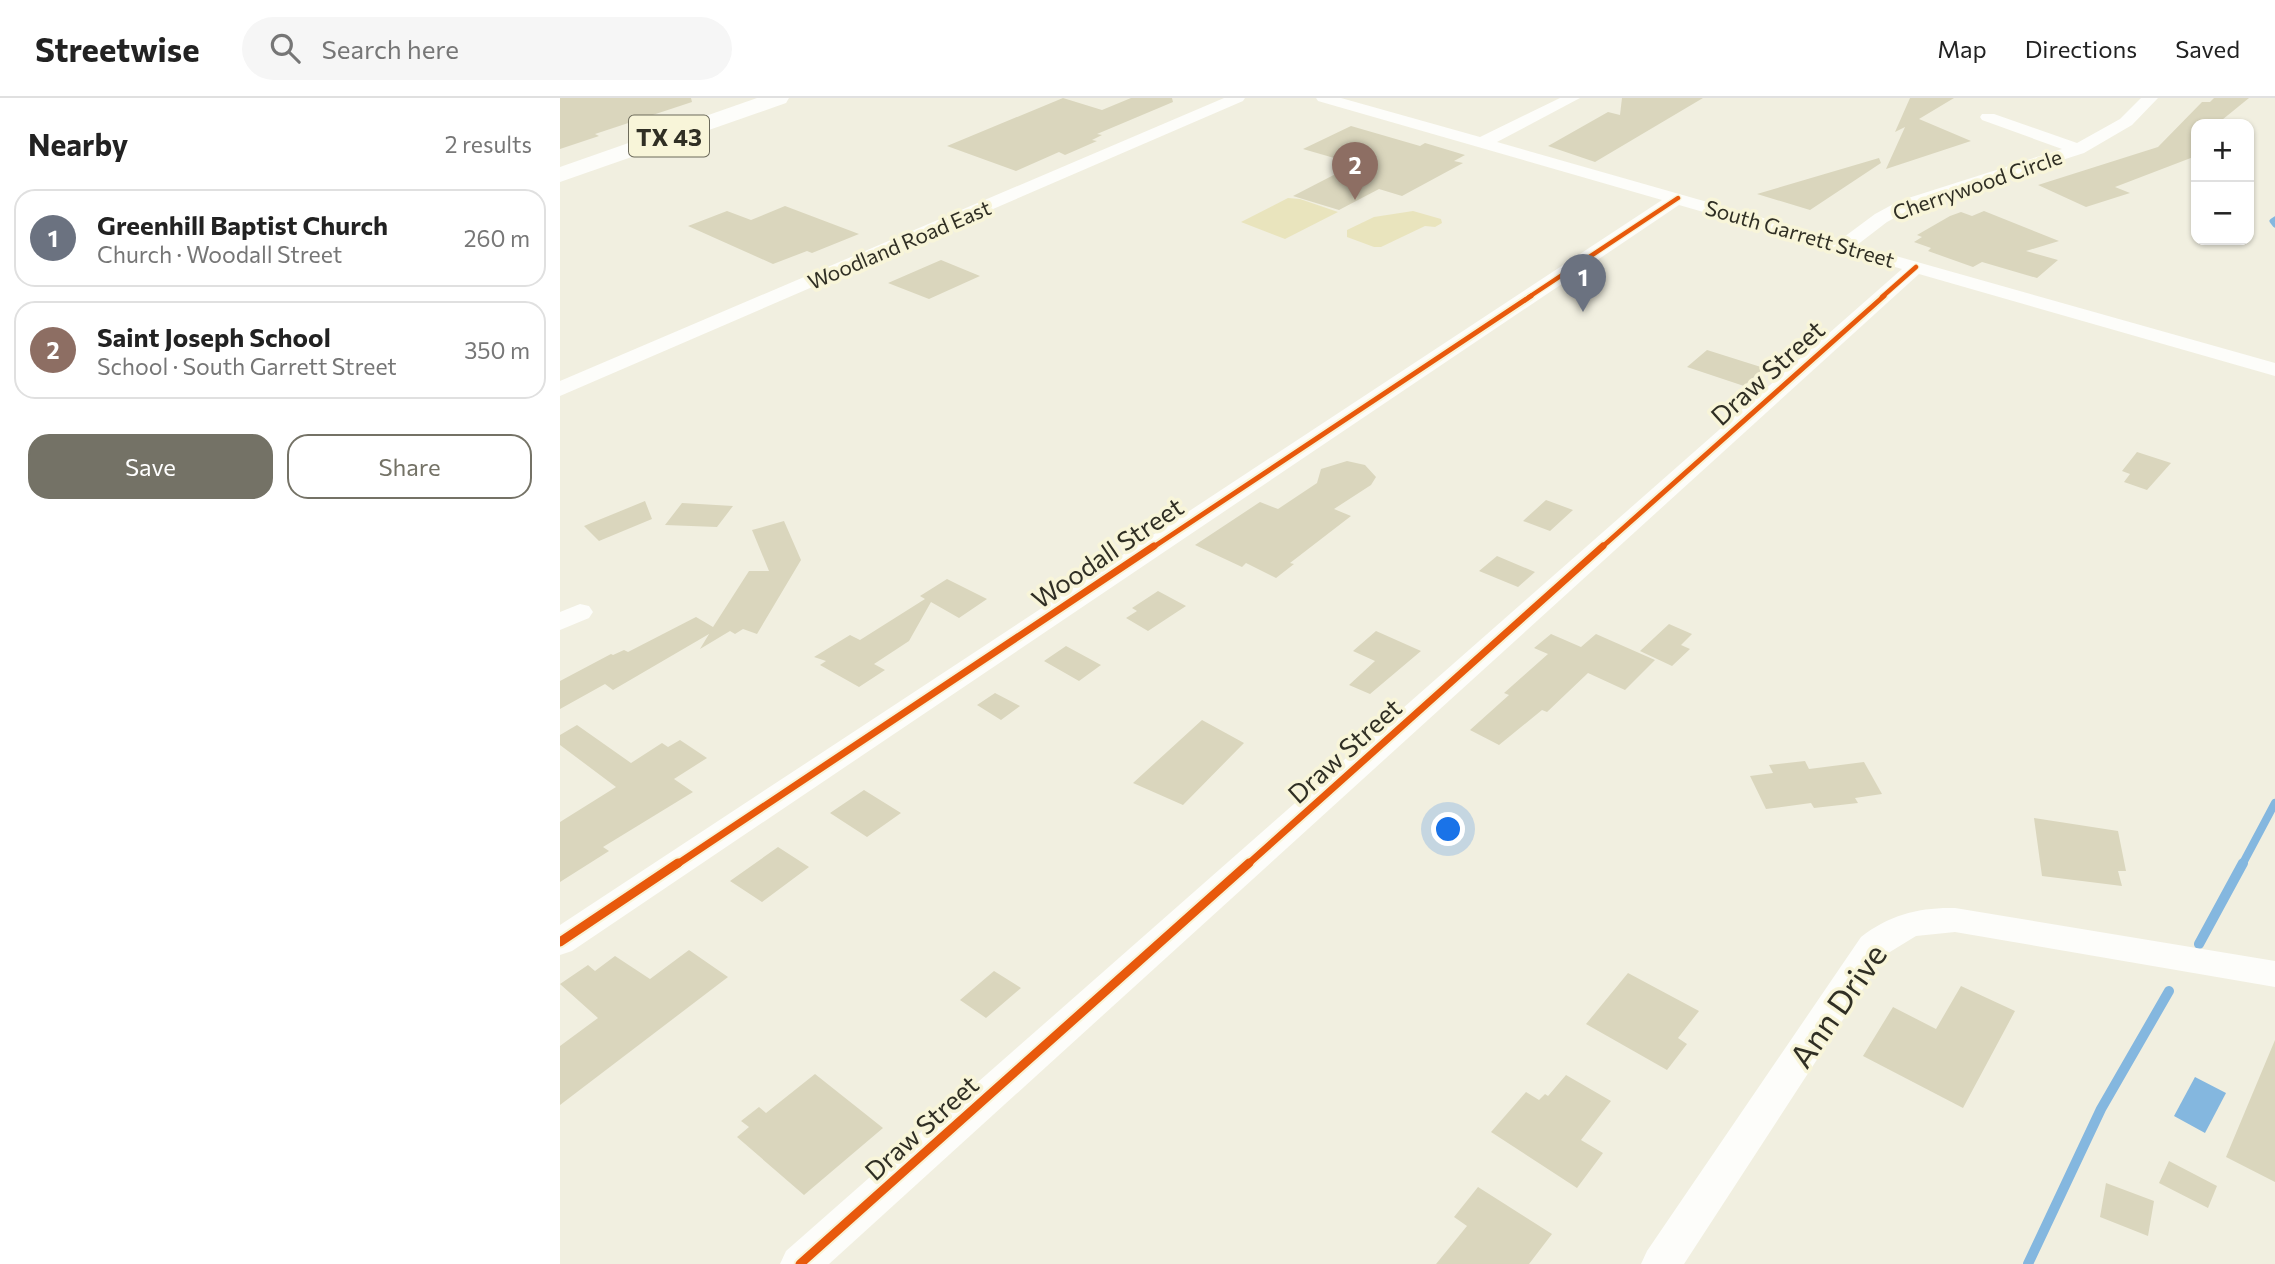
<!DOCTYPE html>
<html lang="en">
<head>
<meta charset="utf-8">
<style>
	:root { --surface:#fff; --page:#f6f6f6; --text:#222; --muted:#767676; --line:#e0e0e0; --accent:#747266 }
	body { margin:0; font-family:Commissioner,sans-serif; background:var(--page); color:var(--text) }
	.controls { position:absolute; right:21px; top:21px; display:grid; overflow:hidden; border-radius:14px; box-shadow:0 2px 5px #0004 }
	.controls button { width:63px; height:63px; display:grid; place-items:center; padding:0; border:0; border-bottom:2px solid var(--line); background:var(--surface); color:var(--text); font:35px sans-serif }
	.you { position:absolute; left:889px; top:732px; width:24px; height:24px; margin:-18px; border:5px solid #fff; border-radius:50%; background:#1a73e8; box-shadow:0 0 0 10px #1a73e833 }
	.badge { display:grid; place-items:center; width:46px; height:46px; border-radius:50%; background:var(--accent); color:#fff; font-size:23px; font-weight:700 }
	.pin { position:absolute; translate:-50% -58px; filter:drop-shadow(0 2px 4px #0008) }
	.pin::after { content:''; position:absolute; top:37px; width:24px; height:21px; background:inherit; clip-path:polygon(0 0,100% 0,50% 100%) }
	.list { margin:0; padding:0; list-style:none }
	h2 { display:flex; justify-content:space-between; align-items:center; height:91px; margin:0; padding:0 28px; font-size:30px }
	h2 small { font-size:23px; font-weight:400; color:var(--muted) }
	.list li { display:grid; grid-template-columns:46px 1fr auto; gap:21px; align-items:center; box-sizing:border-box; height:98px; margin:0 14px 14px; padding:0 14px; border:2px solid var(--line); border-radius:21px }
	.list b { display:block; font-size:26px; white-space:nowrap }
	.list p { margin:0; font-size:23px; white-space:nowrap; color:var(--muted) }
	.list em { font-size:23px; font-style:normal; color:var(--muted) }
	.actions { display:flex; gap:14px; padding:21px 28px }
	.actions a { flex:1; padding:16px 0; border:2px solid var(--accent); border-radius:21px; text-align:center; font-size:24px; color:var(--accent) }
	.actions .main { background:var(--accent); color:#fff }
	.icon { flex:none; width:38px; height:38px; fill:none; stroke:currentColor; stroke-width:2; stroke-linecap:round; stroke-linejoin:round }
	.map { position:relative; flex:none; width:1715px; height:1166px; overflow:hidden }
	header { display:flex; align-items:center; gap:42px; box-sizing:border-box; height:98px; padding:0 35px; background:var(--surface); border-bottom:2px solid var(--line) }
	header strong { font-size:33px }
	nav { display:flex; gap:38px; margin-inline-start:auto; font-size:24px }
	.search { width:490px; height:63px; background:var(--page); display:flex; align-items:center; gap:18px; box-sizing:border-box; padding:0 24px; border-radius:38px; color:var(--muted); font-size:26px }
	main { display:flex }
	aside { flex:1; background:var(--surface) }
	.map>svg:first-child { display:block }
</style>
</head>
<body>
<header>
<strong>Streetwise</strong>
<div class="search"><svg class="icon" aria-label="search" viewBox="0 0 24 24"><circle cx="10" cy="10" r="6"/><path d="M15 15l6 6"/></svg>Search here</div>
<nav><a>Map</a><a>Directions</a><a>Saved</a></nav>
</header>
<main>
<aside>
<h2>Nearby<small>2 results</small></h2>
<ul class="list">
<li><span class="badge" style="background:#6b7280">1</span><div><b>Greenhill Baptist Church</b><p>Church · Woodall Street</p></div><em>260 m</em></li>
<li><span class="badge" style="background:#8d6e63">2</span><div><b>Saint Joseph School</b><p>School · South Garrett Street</p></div><em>350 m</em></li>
</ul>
<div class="actions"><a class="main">Save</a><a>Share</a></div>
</aside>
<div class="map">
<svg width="1715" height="1166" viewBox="0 0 1715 1166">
	<rect width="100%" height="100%" fill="#f1efe0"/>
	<path fill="#e9e4bd" d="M728,100L740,101L778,114L725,141L681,124Z
		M853,113L881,121L882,125L875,129L865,128L821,149H814L787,139V132L814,119Z"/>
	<path fill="#84b7df" d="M1635,979L1666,995L1645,1035L1614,1018Z"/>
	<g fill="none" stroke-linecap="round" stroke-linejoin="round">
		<path stroke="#84b7df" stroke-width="5" d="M1715,121L1712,123L1715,127"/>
		<path stroke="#84b7df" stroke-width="8" d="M1682,767L1715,705"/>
		<path stroke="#84b7df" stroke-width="10" d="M1639,846L1683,765
			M1468,1166L1541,1011L1609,893"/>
	</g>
	<path fill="#dad6bd" d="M0,0H131L132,4L35,36L39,38L0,51Z
		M503,0L542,12L571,0H612L613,4L537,36L542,37L532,42L537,43L505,57L499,54L456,73L387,48Z
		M1062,0H1143L1035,64L988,48L1048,14L1060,17Z
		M1350,0H1394L1359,21L1411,43L1326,71L1345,29L1335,34Z
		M1654,0H1689L1657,26H1636V58L1555,89L1570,95L1526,109L1478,87L1598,49L1642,4H1650Z
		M791,28L860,48L865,45L905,57L894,63L903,65L842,98L819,91L779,112L733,98L795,66L743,51Z
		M1319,60L1321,65L1250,112L1197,96Z
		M225,108L299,136L252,155L247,153L213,166L128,128L167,113L191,122Z
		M1424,113L1499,143L1466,153L1498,162L1477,180L1422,164L1413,169L1368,153L1371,150L1354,144L1362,139L1357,137L1390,118L1401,114L1412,118Z
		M381,162L420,178L369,201L328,185Z
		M1147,252L1204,270L1184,288L1127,269Z
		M1577,354L1611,365L1587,392L1564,384L1570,376L1562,373Z
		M787,363L805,367L816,379L811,387L774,411L791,418L730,465L734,466L716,480L686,465L682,469L635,447L700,404L718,411L757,385L761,371Z
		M986,402L1013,412L990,433L963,423Z
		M85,403L92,421L39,443L24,428Z
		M122,405L173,408L157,429L105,427Z
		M224,423L241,462L197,536L183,531L175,536L170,533L140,551L149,536L53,592L45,586L0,611V583L51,556L53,557L64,552L68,554L136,519L153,529L189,473H209L192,432Z
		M937,458L975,474L958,489L919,473Z
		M387,481L427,501L399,520L371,504L349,543L314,566L325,572L299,589L260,567L266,563L254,559L290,537L300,542L365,501L360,498Z
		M598,493L626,508L588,533L566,520L577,513L572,510Z
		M1109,526L1132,536L1121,547L1130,551L1112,568L1080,553Z
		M816,533L861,553L810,596L789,587L815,563L793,553Z
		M991,536L1021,549L1036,536L1095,562L1065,592L1028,575L987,614L982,612L939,647L910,632L949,597L944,595L988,556L974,550Z
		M506,548L541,567L519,583L484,563Z
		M435,595L460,608L441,622L417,607Z
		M642,622L684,645L623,707L573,685Z
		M17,627L71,665L102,645L108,649L120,642L147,660L114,681L133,694L43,749L49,753L0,784V724L56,689L0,647V637Z
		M1245,663L1249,671L1304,664L1322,696L1295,700L1298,705L1254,710L1251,705L1206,711L1190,678L1213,675L1209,667Z
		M304,692L341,715L307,739L270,715Z
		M1474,720L1558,733L1566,773H1558L1562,788L1482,778Z
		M218,749L249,769L202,804L170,783Z
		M129,852L168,879L0,1007V948L38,920L0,886L28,867L35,873L55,858L90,881Z
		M434,873L461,890L426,920L400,902Z
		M1068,875L1139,913L1118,940L1127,946L1107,972L1026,926Z
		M1401,888L1455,913L1403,1010L1303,958L1333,909L1376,931Z
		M1715,942V1084L1666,1059Z
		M255,976L323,1030L244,1097L177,1039L189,1029L181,1023L199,1009L206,1015Z
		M1006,977L1051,1003L1021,1042L1043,1055L1017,1090L931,1034L966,994L979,1002L985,996L988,998Z
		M1609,1063L1657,1088L1648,1110L1599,1085Z
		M1546,1085L1594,1103L1588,1138L1540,1119Z
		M918,1089L992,1136L969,1166H876L907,1128L894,1119Z"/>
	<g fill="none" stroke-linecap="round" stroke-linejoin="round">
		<path fill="#fdfdfa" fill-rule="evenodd" d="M664,0H685L683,3L0,298V283Z
			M756,0H781L920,39L1000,0H1020L937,44L1280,142L1315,116L1339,103L1502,51L1422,22L1420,19L1422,16H1434L1517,45L1560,21L1581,0H1598L1572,27L1524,55L1351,111L1327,124L1297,147L1715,265V278L1359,176L269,1166H220L226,1153L1342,171L1119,107L12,853L0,857V827L1102,102L758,3Z
			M20,506L29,508L33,514L29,520L0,532V514Z
			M1395,810L1715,863V889L1395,834L1356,838L1325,857L1124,1166H1081L1087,1153L1301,839C1329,817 1360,809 1395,810Z"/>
		<path fill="#fdfdfa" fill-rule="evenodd" d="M197,0H229L226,5L0,84V69Z"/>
		<defs>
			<path id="cycleway-far3" d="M969,199L1118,100
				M1322,199L1356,169"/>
			<path id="cycleway-far2" d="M592,450L971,198
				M1041,450L1324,198"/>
			<path id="cycleway-far1" d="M116,767L594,448
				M687,767L1043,448"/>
			<path id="cycleway" d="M0,844L118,765
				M240,1166L689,765"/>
		</defs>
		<use href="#cycleway-far3" stroke="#f8f5d9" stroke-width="7"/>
		<use href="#cycleway-far2" stroke="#f8f5d9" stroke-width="9"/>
		<use href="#cycleway-far1" stroke="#f8f5d9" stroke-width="11"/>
		<use href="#cycleway" stroke="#f8f5d9" stroke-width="13"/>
		<use href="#cycleway-far3" stroke="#e8590c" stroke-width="4.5"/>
		<use href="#cycleway-far2" stroke="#e8590c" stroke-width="5"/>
		<use href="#cycleway-far1" stroke="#e8590c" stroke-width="7"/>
		<use href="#cycleway" stroke="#e8590c" stroke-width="9"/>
	</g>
	<g text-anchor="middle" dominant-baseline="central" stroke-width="7" stroke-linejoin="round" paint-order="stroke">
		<g font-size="21" fill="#302f24" stroke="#f8f5d9">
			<text transform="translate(1417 86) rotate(-19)">Cherrywood Circle</text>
			<text transform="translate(1240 135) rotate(16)">South Garrett Street</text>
			<text transform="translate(339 146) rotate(-23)">Woodland Road East</text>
		</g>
		<rect fill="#f8f5d9" stroke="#6c6a5a" stroke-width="2" x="69" y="17.5" width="80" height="41" rx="5"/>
		<g font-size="24" font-weight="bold" fill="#302f24">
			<text x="109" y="38">TX 43</text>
		</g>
		<g font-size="26" fill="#302f24" stroke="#f8f5d9">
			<text transform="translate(1207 274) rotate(-42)">Draw Street</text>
			<text transform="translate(547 454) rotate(-34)">Woodall Street</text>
			<text transform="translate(784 652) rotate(-42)">Draw Street</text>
			<text transform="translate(361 1029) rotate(-42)">Draw Street</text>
		</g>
		<g font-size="32" fill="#302f24" stroke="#f8f5d9">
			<text transform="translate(1277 907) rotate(-55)">Ann Drive</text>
		</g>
	</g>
</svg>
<div class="controls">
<button>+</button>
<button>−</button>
</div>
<div class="you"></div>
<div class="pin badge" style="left:1023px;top:214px;background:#6b7280">1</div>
<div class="pin badge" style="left:795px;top:102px;background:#8d6e63">2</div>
</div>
</main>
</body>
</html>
